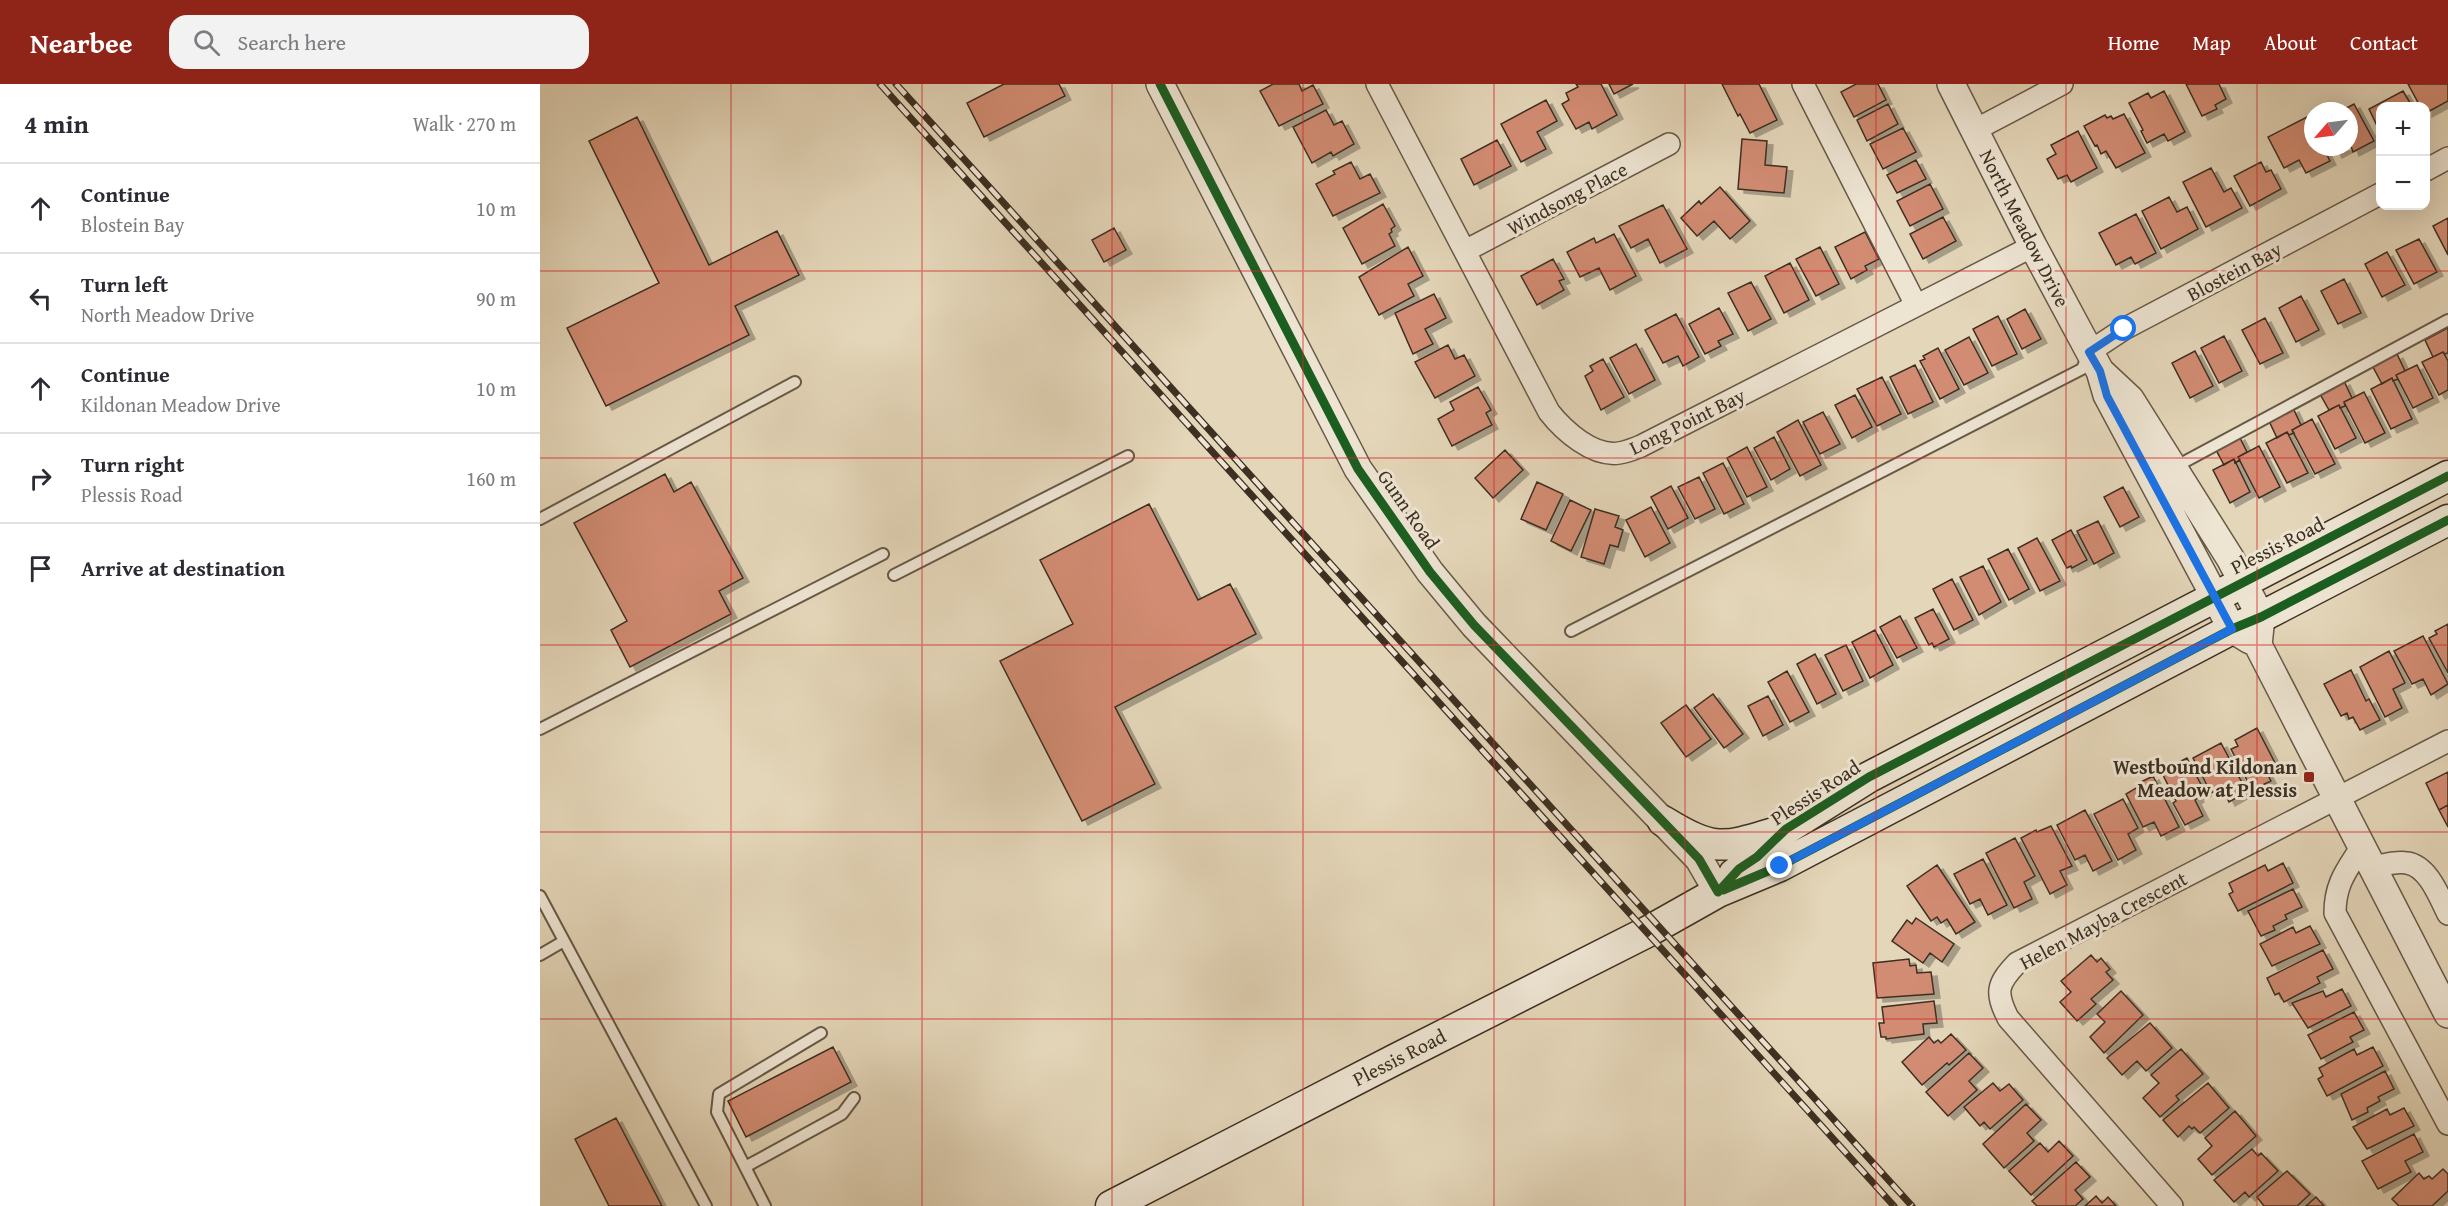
<!DOCTYPE html>
<html lang="en">
<head>
<meta charset="utf-8">
<style>
	:root { --surface:#fff; --page:#f2f2f3; --text:#2b2b33; --muted:#7c7c81; --line:#e1e1e2; --accent:#8f2418 }
	body { margin:0; font-family:"Gentium Book Plus",serif; background:var(--page); color:var(--text) }
	.controls { position:absolute; right:18px; top:18px; display:grid; overflow:hidden; border-radius:12px; box-shadow:0 6px 24px #0002 }
	.controls button { width:54px; height:54px; display:grid; place-items:center; padding:0; border:0; border-bottom:2px solid var(--line); background:var(--surface); color:var(--text); font:30px sans-serif }
	.compass { position:absolute; left:1764px; top:18px; width:54px; height:54px; border-radius:50%; background:var(--surface); box-shadow:0 6px 24px #0002; rotate:242deg }
	.stop { position:absolute; width:18px; height:18px; margin:-14px; border:4px solid #1a73e8; border-radius:50%; background:#fff }
	.stop.end { background:#1a73e8; border-color:#fff; box-shadow:0 2px 6px #0008 }
	.list { margin:0; padding:0; list-style:none }
	h2 { display:flex; justify-content:space-between; align-items:center; height:78px; margin:0; padding:0 24px; font-size:26px }
	h2 small { font-size:20px; font-weight:400; color:var(--muted) }
	.list li { display:grid; grid-template-columns:39px 1fr auto; gap:18px; align-items:center; box-sizing:border-box; height:90px; padding:0 24px; border-top:2px solid var(--line) }
	.list b { display:block; font-size:22px; white-space:nowrap }
	.list p { margin:0; font-size:20px; white-space:nowrap; color:var(--muted) }
	.list em { font-size:20px; font-style:normal; color:var(--muted) }
	.icon { flex:none; width:33px; height:33px; fill:none; stroke:currentColor; stroke-width:2; stroke-linecap:round; stroke-linejoin:round }
	.map { position:relative; flex:none; width:1908px; height:1122px; overflow:hidden }
	header { display:flex; align-items:center; gap:36px; box-sizing:border-box; height:84px; padding:0 30px; background:var(--accent); color:#fff }
	header strong { font-size:28px }
	nav { display:flex; gap:33px; margin-inline-start:auto; font-size:21px }
	.search { width:420px; height:54px; background:var(--page); display:flex; align-items:center; gap:15px; box-sizing:border-box; padding:0 21px; border-radius:18px; color:var(--muted); font-size:22px }
	main { display:flex }
	aside { flex:1; background:var(--surface) }
	.map>svg:first-child { display:block }
</style>
</head>
<body>
<header>
<strong>Nearbee</strong>
<div class="search"><svg class="icon" aria-label="search" viewBox="0 0 24 24"><circle cx="10" cy="10" r="6"/><path d="M15 15l6 6"/></svg>Search here</div>
<nav><a>Home</a><a>Map</a><a>About</a><a>Contact</a></nav>
</header>
<main>
<aside>
<h2>4 min<small>Walk · 270 m</small></h2>
<ul class="list">
<li><svg class="icon" aria-label="ahead" viewBox="0 0 24 24"><path d="M12 20V5M6 11l6-6 6 6"/></svg><div><b>Continue</b><p>Blostein Bay</p></div><em>10 m</em></li>
<li><svg class="icon" aria-label="left" viewBox="0 0 24 24"><path d="M17 20v-9H6M10 6l-5 5 5 5"/></svg><div><b>Turn left</b><p>North Meadow Drive</p></div><em>90 m</em></li>
<li><svg class="icon" aria-label="ahead" viewBox="0 0 24 24"><path d="M12 20V5M6 11l6-6 6 6"/></svg><div><b>Continue</b><p>Kildonan Meadow Drive</p></div><em>10 m</em></li>
<li><svg class="icon" aria-label="right" viewBox="0 0 24 24"><path d="M7 20v-9h11M14 6l5 5-5 5"/></svg><div><b>Turn right</b><p>Plessis Road</p></div><em>160 m</em></li>
<li><svg class="icon" aria-label="arrive" viewBox="0 0 24 24"><path d="M6 21V4h12l-3 4 3 4H6"/></svg><div><b>Arrive at destination</b></div></li>
</ul>
</aside>
<div class="map">
<svg width="1908" height="1122" viewBox="0 0 1908 1122">
	<defs>
		<filter id="shadow"><feDropShadow dx="6" dy="4" stdDeviation="0" flood-color="#0004"/></filter>
	</defs>
	<rect width="100%" height="100%" fill="#e4d6b9"/>
	<filter id="stains"><feTurbulence type="fractalNoise" baseFrequency=".00333" numOctaves="4"/><feColorMatrix values="0 0 0 0 .2 0 0 0 0 .09 0 0 0 0 .02 0 0 0 .5 -.17"/></filter>
	<radialGradient id="worn" r=".72"><stop offset=".6" stop-color="#630" stop-opacity="0"/><stop offset="1" stop-color="#630" stop-opacity=".3"/></radialGradient>
	<path fill="#d28c73" stroke="#3d2f21" stroke-width="1.5" filter="url(#shadow)" d="M464,0H519L525,12L444,53L427,19Z
		M733,0H759L762,7L773,1L783,20L739,42L720,7Z
		M1036,0H1061L1077,31L1052,45L1049,38L1036,45L1022,20L1029,16L1026,9L1038,3Z
		M1069,0H1093L1074,10Z
		M1182,0H1219L1237,36L1210,49L1200,30L1198,32Z
		M1316,0H1338L1346,16L1314,33L1301,8Z
		M1646,0H1679L1686,15L1675,21L1677,25L1662,32Z
		M1868,0H1908V17L1886,29V22H1880Z
		M1624,7L1645,48L1628,57L1624,50L1607,59L1601,47L1603,46L1589,19L1608,9L1611,14Z
		M1863,7L1872,22H1840V48L1829,25Z
		M1006,16L1017,37L997,48L1006,65L981,78L961,40Z
		M1348,20L1358,40L1327,57L1317,36Z
		M1814,20L1834,57L1813,68L1811,62L1796,70L1793,63H1809V27H1801Z
		M786,26L794,41L802,37L814,60L793,72L791,68L772,79L753,43Z
		M1584,30L1605,69L1576,84L1566,67L1561,70L1557,61L1555,62L1544,42L1565,31L1567,34L1571,32L1573,35Z
		M97,33L169,181L237,147L259,191L195,222L209,251L66,322L27,244L119,199L49,57Z
		M1767,33L1773,45V63H1783L1790,77L1766,89L1759,76L1744,84L1728,53Z
		M1363,44L1376,68L1343,85L1330,60Z
		M1538,47L1557,84L1531,98L1527,91L1518,95L1507,75L1516,70L1511,61Z
		M1202,55L1227,57L1225,81L1247,83L1244,109L1198,105Z
		M957,56L971,82L934,101L921,75Z
		M1376,76L1386,95L1357,109L1347,91Z
		M811,78L820,95L830,90L840,109L793,132L776,100L795,90L793,87Z
		M1721,78L1726,88L1731,86L1741,105L1710,122L1694,92Z
		M1671,84L1684,108L1691,104L1702,124L1666,143L1643,98Z
		M1390,100L1403,125L1370,142L1357,117Z
		M1180,103L1210,137L1190,155L1174,137L1157,152L1141,134L1159,117L1161,120Z
		M1629,113L1637,128L1647,123L1658,145L1621,165L1602,127Z
		M843,120L855,142L851,145L852,148L849,150L855,162L822,180L803,144Z
		M1123,121L1147,165L1120,179L1108,155L1091,164L1079,142Z
		M1596,130L1616,169L1595,180L1591,173L1576,181L1559,149Z
		M1403,133L1416,157L1383,175L1370,150Z
		M1908,134V171L1893,142Z
		M574,144L586,166L564,178L552,156Z
		M1325,148L1339,175L1325,182L1327,186L1311,195L1295,163Z
		M1074,150L1096,192L1070,206L1059,184L1040,193L1027,168L1054,154L1056,159Z
		M1879,155L1897,188L1874,200L1856,166Z
		M868,163L883,192L868,200L874,212L839,231L819,193Z
		M1280,163L1299,200L1276,212L1256,175Z
		M1847,168L1865,201L1842,213L1825,180Z
		M1013,175L1024,195L1019,197L1024,206L997,221L981,192Z
		M1250,179L1269,216L1244,229L1225,192Z
		M1804,195L1821,229L1798,240L1781,207Z
		M1211,198L1231,235L1208,247L1188,209Z
		M894,210L906,234L885,245L893,260L873,270L855,229Z
		M1761,212L1779,246L1756,258L1739,224Z
		M1179,224L1193,250L1178,257L1181,262L1165,270L1149,240Z
		M1485,225L1501,255L1482,265L1467,235Z
		M1136,230L1159,273L1143,282L1138,272L1123,279L1105,246Z
		M1458,232L1477,270L1452,282L1433,245Z
		M1725,234L1743,269L1720,280L1702,246Z
		M1908,244V269L1905,270L1903,268L1893,273L1885,256Z
		M1684,252L1702,287L1679,299L1661,264Z
		M1429,253L1448,289L1424,301L1405,266Z
		M1096,260L1115,296L1089,310L1070,274Z
		M908,261L915,275L924,271L935,292L895,314L875,278Z
		M1398,264L1419,305L1400,315L1380,277L1385,275L1383,272Z
		M1655,267L1673,302L1650,314L1632,279Z
		M1903,268L1908,277V306L1899,311L1882,278Z
		M1857,270L1865,287L1856,291L1858,295L1853,297L1852,294L1842,300L1833,283Z
		M1063,275L1084,313L1061,326L1045,292L1053,287L1050,282Z
		M1375,281L1393,318L1368,330L1350,293Z
		M1877,281L1893,314L1873,324L1856,291Z
		M1342,293L1361,330L1337,342L1317,305Z
		M1852,294L1872,335L1851,345L1831,305Z
		M1804,297L1812,314L1804,318L1805,322L1800,324L1799,321L1789,326L1780,310Z
		M938,303L951,326L946,329L952,341L912,362L898,335L914,326L910,318Z
		M1824,308L1845,349L1825,359L1804,318Z
		M1315,311L1332,343L1312,354L1295,321Z
		M1799,321L1816,354L1795,365L1778,332Z
		M1753,324L1761,341L1752,346L1754,349L1749,351L1747,348L1737,354L1729,337Z
		M1283,328L1300,360L1280,370L1263,338Z
		M1772,335L1795,380L1775,390L1752,346Z
		M1258,336L1281,381L1260,392L1237,348Z
		M1747,348L1768,389L1747,399L1726,359Z
		M1699,352L1707,368L1698,373L1700,376L1695,379L1694,375L1684,381L1675,364Z
		M1234,353L1250,385L1231,396L1214,364Z
		M1719,362L1740,403L1719,414L1698,373Z
		M1207,363L1227,403L1207,413L1187,374Z
		M965,366L983,386L953,414L935,394Z
		M1694,375L1710,408L1690,419L1673,386Z
		M1183,379L1204,420L1184,430L1163,389Z
		M125,390L134,408L151,398L203,494L179,507L191,530L90,583L71,546L87,537L34,439Z
		M1159,393L1175,425L1155,435L1138,403Z
		M997,398L1023,410L1006,446L981,435Z
		M1131,402L1148,434L1128,445L1111,413Z
		M1583,403L1599,433L1580,443L1564,413Z
		M1030,416L1051,426L1031,467L1011,457Z
		M609,420L658,516L690,500L716,550L575,623L615,700L542,737L460,577L533,540L500,476Z
		M1111,423L1130,459L1105,473L1086,436Z
		M1055,425L1079,432L1075,443L1083,446L1078,463L1070,461L1064,480L1041,473Z
		M1558,437L1574,469L1554,480L1537,447Z
		M1531,446L1547,476L1532,484L1531,482L1527,484L1512,456Z
		M1497,454L1520,497L1500,507L1478,464Z
		M1468,465L1489,505L1469,516L1448,475Z
		M1443,482L1461,518L1439,531L1420,493Z
		M1412,495L1433,536L1414,546L1393,505Z
		M1393,525L1409,555L1394,563L1392,559L1389,561L1375,534Z
		M1360,532L1377,564L1357,574L1340,543Z
		M1908,540V589L1889,554L1897,550L1895,547Z
		M1335,546L1353,581L1330,594L1312,558Z
		M1883,552L1908,600L1891,611L1883,595L1872,600L1854,567Z
		M1306,561L1323,597L1303,607L1285,571Z
		M1849,567L1865,599L1853,605L1862,624L1845,633L1820,583Z
		M1275,570L1296,610L1277,620L1257,580Z
		M1811,586L1826,617L1829,615L1840,636L1820,646L1813,633L1809,635L1807,629L1801,632L1784,600Z
		M1247,587L1269,628L1250,638L1228,598Z
		M1173,610L1203,650L1184,664L1154,624Z
		M1228,612L1243,641L1223,652L1208,622Z
		M1146,621L1171,655L1146,673L1121,639Z
		M1717,644L1735,679L1724,684L1731,697L1712,706L1691,665L1698,662L1695,656Z
		M1681,659L1707,708L1689,718L1682,704L1671,709L1653,674Z
		M1647,674L1665,708L1657,712L1658,714L1655,716L1663,732L1645,741L1633,719L1636,717L1621,687Z
		M1908,688V721L1899,726L1886,699Z
		M1613,692L1639,743L1621,752L1614,738L1603,743L1586,710L1598,703L1597,700Z
		M1583,715L1598,744L1588,750L1596,766L1578,776L1554,730Z
		M1908,721V743L1899,726Z
		M1545,726L1572,777L1553,787L1545,771L1535,776L1517,741Z
		M1511,742L1532,782L1520,787L1527,801L1510,810L1481,754L1496,746L1497,748Z
		M1475,754L1495,792L1484,798L1492,815L1474,824L1446,769Z
		M1443,775L1467,821L1448,831L1440,815L1430,820L1414,790Z
		M1743,779L1753,799L1698,827L1689,810L1693,808L1689,799L1725,781L1728,787Z
		M1397,781L1435,838L1416,850L1407,835L1401,839L1397,833L1391,837L1367,802Z
		M1753,805L1762,823L1745,831L1747,835L1733,842L1735,846L1721,852L1708,827Z
		M1376,834L1414,860L1402,878L1390,869L1383,879L1352,857L1367,836L1372,840Z
		M1770,842L1780,860L1732,882L1720,860L1753,843L1756,849Z
		M1783,866L1793,885L1777,893L1780,899L1744,918L1739,909L1735,911L1727,894Z
		M1551,871L1557,878L1561,874L1570,885L1566,888L1573,896L1551,915L1556,920L1537,937L1520,918L1531,908L1521,897Z
		M1369,875L1370,882L1376,881L1377,889L1391,888L1394,910L1337,914L1333,879Z
		M1802,905L1811,922L1768,944L1752,919L1783,907L1786,913Z
		M1581,907L1603,931L1564,969L1550,953L1565,938L1557,930Z
		M1394,917L1397,939L1383,940L1384,950L1346,955V953H1341L1339,939H1344L1342,923Z
		M1814,928L1824,946L1810,953L1813,958L1781,975L1768,951Z
		M1610,939L1632,964L1606,987L1597,977L1582,991L1567,974Z
		M1411,950L1426,966L1409,981L1407,979L1382,1001L1362,978L1389,953L1394,959L1398,956L1401,959Z
		M293,963L311,998L206,1053L188,1017Z
		M1833,963L1843,982L1787,1012L1778,995L1783,992L1779,984L1814,965L1817,971Z
		M1641,965L1663,990L1636,1012L1639,1016L1620,1033L1603,1014L1619,999L1611,991Z
		M1429,969L1443,984L1429,997L1437,1006L1408,1032L1386,1008Z
		M1845,987L1854,1005L1838,1013L1840,1017L1827,1024L1828,1028L1812,1036L1801,1010Z
		M1453,999L1460,1007L1469,1000L1483,1016L1450,1045L1444,1038L1440,1042L1424,1023Z
		M1668,999L1689,1024L1660,1049L1654,1043L1652,1045L1649,1042L1638,1053L1623,1036Z
		M1486,1020L1501,1036L1487,1049L1494,1057L1464,1084L1443,1060Z
		M1864,1024L1874,1042L1827,1065L1813,1043L1847,1025L1850,1031Z
		M1695,1027L1716,1052L1672,1091L1658,1075L1672,1062L1665,1054Z
		M76,1034L122,1122H69L35,1055Z
		M1874,1050L1883,1068L1865,1077L1871,1088L1838,1105L1822,1077Z
		M1519,1057L1533,1072L1491,1111L1469,1087L1500,1059L1508,1068Z
		M1712,1065L1718,1072L1721,1069L1738,1087L1709,1113L1705,1108L1694,1118L1674,1096Z
		M1536,1078L1550,1093L1535,1106L1543,1115L1535,1122H1497L1492,1117Z
		M1903,1085L1908,1090V1107L1892,1122H1859L1852,1115L1879,1089L1884,1095L1889,1092L1892,1095Z
		M1747,1087L1770,1110L1757,1122H1724L1717,1113Z
		M1556,1112L1562,1119L1568,1113L1576,1122H1545Z
		M1776,1113L1784,1122H1766Z"/>
	<g fill="none" stroke-linecap="round" stroke-linejoin="round">
		<defs>
			<path id="service" d="M1633,384L1908,236
				M0,435L255,298
				M354,491L588,372
				M1031,547L1542,285L1548,271
				M0,645L343,470
				M0,812L166,1122
				M0,871L24,857
				M205,1083L302,1030L314,1014
				M225,1122L177,1028L179,1010L281,949"/>
			<path id="minor" d="M837,0L1009,328C1024,347 1053,373 1079,369C1086,368 1094,365 1101,362L1493,162
				M1263,0L1376,221
				M1435,46L1522,0
				M1886,86L1908,74
				M925,167L1129,60
				M1549,268L1584,245L1840,110
				M1822,762C1807,786 1795,799 1795,829L1908,1040
				M1833,783C1843,781 1856,777 1867,779C1888,782 1899,812 1908,830
				M1632,1122L1468,934C1455,908 1457,900 1477,879L1908,657"/>
			<path id="tertiary" d="M620,0L818,385L890,488L934,541L1159,775L1178,808
				M1411,0L1493,162L1560,287L1567,311L1675,513L1692,545L1710,556
				M1560,287L1590,315L1690,474L1721,533L1718,561L1908,930"/>
			<path id="secondary" d="M1123,737C1174,768 1182,765 1237,748
				M1194,790L1217,773L1246,745L1329,693L1908,392
				M571,1122L856,975L1107,848L1178,808L1240,782L1692,545L1721,533L1908,436"/>
		</defs>
		<use href="#service" stroke="#675947" stroke-width="14"/>
		<use href="#minor" stroke="#675947" stroke-width="24"/>
		<use href="#tertiary" stroke="#675947" stroke-width="30"/>
		<use href="#secondary" stroke="#3d2f21" stroke-width="33"/>
		<use href="#service" stroke="#ede4d2" stroke-width="10"/>
		<use href="#minor" stroke="#ede4d2" stroke-width="21"/>
		<use href="#tertiary" stroke="#ede4d2" stroke-width="27"/>
		<use href="#secondary" stroke="#ede4d2" stroke-width="30"/>
		<defs>
			<path id="rail" d="M340,0L1354,1122
				M356,0L1372,1122"/>
		</defs>
		<use href="#rail" stroke="#3d2f21" stroke-width="7"/>
		<use href="#rail" stroke="#ede4d2" stroke-width="4.5" stroke-dasharray="14" stroke-linecap="butt"/>
		<defs>
			<path id="cycleway" d="M620,0L818,385L890,488L934,541L1159,775L1178,808
				M1183,806L1240,782L1692,545L1721,533L1908,436
				M1178,808L1199,785L1217,773L1246,745L1329,693L1908,392"/>
		</defs>
		<use href="#cycleway" stroke="#ede4d2" stroke-width="13"/>
		<use href="#cycleway" stroke="#1b5e20" stroke-width="9"/>
	</g>
	<g fill="none" stroke-linecap="round" stroke-linejoin="round">
		<path stroke="#1a73e8" stroke-width="8" d="M1240,782L1692,545L1567,312L1560,287L1549,268L1584,245"/>
	</g>
	<path fill="none" stroke="#d62828" stroke-width="1.5" stroke-opacity="0.55" d="M191,0V1122M382,0V1122M572,0V1122M763,0V1122M954,0V1122M1145,0V1122M1336,0V1122M1526,0V1122M1717,0V1122M0,187H1908M0,374H1908M0,561H1908M0,748H1908M0,935H1908"/>
	<rect fill="#8f2418" stroke="#ede4d2" stroke-width="2" x="1763" y="687" width="12" height="12" rx="3"/>
	<g text-anchor="middle" dominant-baseline="central" stroke-width="6" stroke-linejoin="round" paint-order="stroke">
		<g font-size="20" fill="#3d2f21" stroke="#ede4d2">
			<text transform="translate(1027 114) rotate(-28)">Windsong Place</text>
			<text transform="translate(1485 144) rotate(63)">North Meadow Drive</text>
			<text transform="translate(1694 187) rotate(-28)">Blostein Bay</text>
			<text transform="translate(1147 337) rotate(-26)">Long Point Bay</text>
			<text transform="translate(869 425) rotate(55)">Gunn Road</text>
			<text transform="translate(1737 461) rotate(-27)">Plessis Road</text>
			<text transform="translate(1275 708) rotate(-33)">Plessis Road</text>
			<text transform="translate(1563 836) rotate(-28)">Helen Mayba Crescent</text>
			<text transform="translate(859 973) rotate(-27)">Plessis Road</text>
		</g>
		<g font-size="20" font-weight="bold" fill="#3d2f21" stroke="#ede4d2" text-anchor="end">
			<text x="1757" y="682">Westbound Kildonan<tspan x="1757" dy="23">Meadow at Plessis</tspan></text>
		</g>
	</g>
	<rect width="100%" height="100%" filter="url(#stains)"/>
	<rect width="100%" height="100%" fill="url(#worn)"/>
</svg>
<div class="controls">
<button>+</button>
<button>−</button>
</div>
<svg class="compass" viewBox="-18 -18 36 36"><path d="M0-13l5 13h-10z" fill="#e53935"/><path d="M0 13l5-13h-10z" fill="#7c7c81"/></svg>
<div class="stop" style="left:1584px;top:245px"></div>
<div class="stop end" style="left:1240px;top:782px"></div>
</div>
</main>
</body>
</html>
